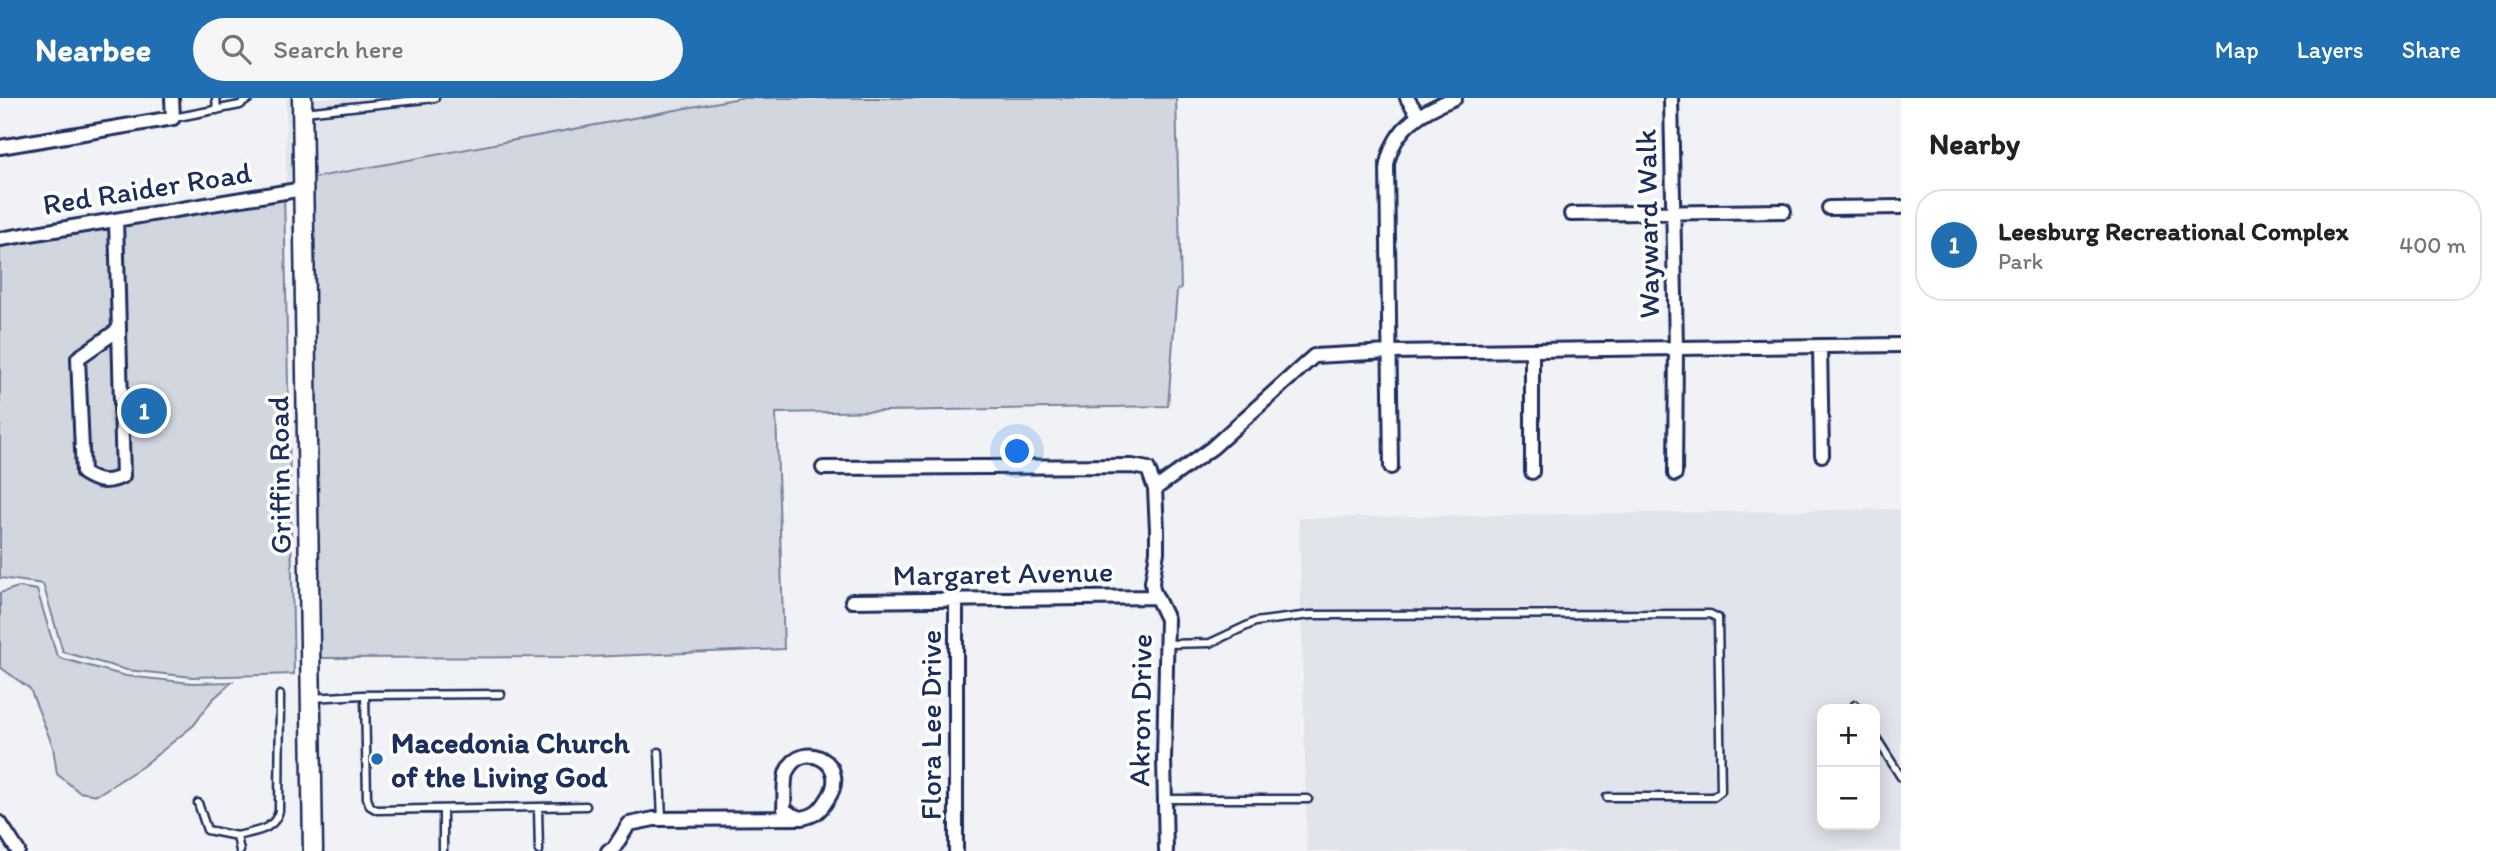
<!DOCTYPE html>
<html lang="en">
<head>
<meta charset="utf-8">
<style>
	:root { --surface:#fff; --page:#f6f6f6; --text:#222; --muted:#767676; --line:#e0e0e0; --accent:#1f6fb2 }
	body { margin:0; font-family:Itim,sans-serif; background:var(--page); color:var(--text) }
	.controls { position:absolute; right:21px; bottom:21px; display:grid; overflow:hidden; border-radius:14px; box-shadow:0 4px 18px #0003 }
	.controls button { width:63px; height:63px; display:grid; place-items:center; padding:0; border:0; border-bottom:2px solid var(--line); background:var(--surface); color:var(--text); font:35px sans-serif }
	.you { position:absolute; left:1018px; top:354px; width:24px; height:24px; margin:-18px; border:5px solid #fff; border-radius:50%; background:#1a73e8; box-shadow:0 0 0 10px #1a73e833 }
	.badge { display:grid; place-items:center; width:46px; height:46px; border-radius:50%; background:var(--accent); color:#fff; font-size:23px; font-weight:700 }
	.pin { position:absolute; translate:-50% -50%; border:4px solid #fff; box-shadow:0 2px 7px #0006 }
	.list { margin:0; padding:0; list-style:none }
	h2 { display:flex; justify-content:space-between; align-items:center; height:91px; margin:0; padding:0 28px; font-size:30px }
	h2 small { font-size:23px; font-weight:400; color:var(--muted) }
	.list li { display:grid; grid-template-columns:46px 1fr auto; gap:21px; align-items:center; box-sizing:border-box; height:112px; margin:0 14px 14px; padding:0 14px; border:2px solid var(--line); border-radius:28px }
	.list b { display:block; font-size:26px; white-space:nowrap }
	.list p { margin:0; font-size:23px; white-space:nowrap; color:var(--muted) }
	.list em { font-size:23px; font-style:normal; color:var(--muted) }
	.icon { flex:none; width:38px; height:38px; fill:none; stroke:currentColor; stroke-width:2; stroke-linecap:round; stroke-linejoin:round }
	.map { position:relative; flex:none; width:1901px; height:753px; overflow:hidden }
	header { display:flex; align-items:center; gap:42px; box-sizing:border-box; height:98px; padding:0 35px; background:var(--accent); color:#fff }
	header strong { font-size:33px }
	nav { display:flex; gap:38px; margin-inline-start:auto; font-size:24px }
	.search { width:490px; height:63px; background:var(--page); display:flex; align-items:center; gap:18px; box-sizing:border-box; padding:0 24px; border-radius:38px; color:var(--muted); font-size:26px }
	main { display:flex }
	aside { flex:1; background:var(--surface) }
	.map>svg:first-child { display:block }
</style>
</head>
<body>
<header>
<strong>Nearbee</strong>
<div class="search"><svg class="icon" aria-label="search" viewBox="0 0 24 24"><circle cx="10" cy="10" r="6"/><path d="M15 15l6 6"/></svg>Search here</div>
<nav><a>Map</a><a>Layers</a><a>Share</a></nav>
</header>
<main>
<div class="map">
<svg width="1901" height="753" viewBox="0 0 1901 753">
	<rect width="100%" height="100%" fill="#f1f2f5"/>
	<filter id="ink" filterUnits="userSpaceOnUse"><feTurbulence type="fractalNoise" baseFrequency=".0143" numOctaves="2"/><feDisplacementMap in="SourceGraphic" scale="14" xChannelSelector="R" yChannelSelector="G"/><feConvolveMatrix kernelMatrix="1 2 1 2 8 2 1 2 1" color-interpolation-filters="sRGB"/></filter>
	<g filter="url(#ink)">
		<path fill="#e1e4ea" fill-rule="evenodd" d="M286,0H294L295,83L286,84Z
			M311,0H740L312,80Z
			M1901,411V753H1307L1299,420ZM1822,611H1875V727H1822Z"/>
		<path fill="#d2d6df" stroke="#76829e" stroke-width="2" d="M740,0H1176L1181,191L1177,192L1168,308L776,315L784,551L588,559L318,560L312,80Z
			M284,94L294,576L193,579L127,572L63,554L43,486L0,480V146Z
			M18,489L37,492L56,555L60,560L126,578L192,585L232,584L212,602L194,627L143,668L97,697L79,694L57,676L53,649L30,591L0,569V495Z"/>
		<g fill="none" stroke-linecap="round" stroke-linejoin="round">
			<defs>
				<path id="lane" d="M216,0L217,12
					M304,14L435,0
					M173,20L240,7L250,0
					M1167,546L1210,545L1255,524L1310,517L1710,516L1718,520L1721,693L1713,699H1607
					M365,597L367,700L370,708L377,712L586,708
					M312,600L362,597L501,596
					M1855,607L1858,611
					M1875,638L1901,679
					M659,654L662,721
					M1165,701H1308
					M198,705L207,732L237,738L240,753
					M538,709L539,753
					M237,738C255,733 274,733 279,713L280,597
					M443,753V711"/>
				<path id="street" d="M1407,0L1418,17
					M1671,0L1676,250L1675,376
					M0,49L173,20L172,0
					M1829,110L1901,109
					M1571,116L1784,113
					M116,122L123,378C107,386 97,384 83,375L78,260L118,232
					M0,141L303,91
					M1820,248L1822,357
					M1391,369L1387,66C1395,28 1422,13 1455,0
					M823,370L1132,368L1148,371L1155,391L1157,432V454L1152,484L1153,492L1167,521L1164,661L1166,753
					M1532,374V253
					M1155,391L1212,350L1314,258L1389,254L1901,247
					M852,503L1156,499
					M0,725L18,753
					M608,753L614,750L629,726L654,721L801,720C815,718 820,713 827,702C853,665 802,640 787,673C783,681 785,700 784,711L792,717L801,720
					M956,753V502"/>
				<path id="secondary" d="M302,0L313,753"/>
			</defs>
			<use href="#lane" stroke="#1b2f5e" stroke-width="11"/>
			<use href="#street" stroke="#1b2f5e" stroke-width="18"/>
			<use href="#secondary" stroke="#1b2f5e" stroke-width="23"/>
			<use href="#lane" stroke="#fff" stroke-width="6"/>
			<use href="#street" stroke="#fff" stroke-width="12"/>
			<use href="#secondary" stroke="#fff" stroke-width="18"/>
		</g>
	</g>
	<circle fill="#1f6fb2" stroke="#fff" stroke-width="2.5" cx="377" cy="661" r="7"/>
	<g text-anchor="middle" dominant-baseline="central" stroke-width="7" stroke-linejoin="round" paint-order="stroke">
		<g font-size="30" fill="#1b2f5e" stroke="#fff">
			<text transform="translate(147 90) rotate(-9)">Red Raider Road</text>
			<text transform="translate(1647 126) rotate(-91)">Wayward Walk</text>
			<text transform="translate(279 377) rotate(-91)">Griffin Road</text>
			<text transform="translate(1003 475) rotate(-1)">Margaret Avenue</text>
			<text transform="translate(1140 612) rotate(-89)">Akron Drive</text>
			<text transform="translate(930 627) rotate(-90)">Flora Lee Drive</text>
		</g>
		<g font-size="30" font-weight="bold" fill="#1b2f5e" stroke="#fff" text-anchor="start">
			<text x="391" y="644">Macedonia Church<tspan x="391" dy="34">of the Living God</tspan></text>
		</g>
	</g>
</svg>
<div class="controls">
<button>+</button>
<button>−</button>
</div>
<div class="you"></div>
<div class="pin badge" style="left:144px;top:313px">1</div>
</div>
<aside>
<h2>Nearby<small></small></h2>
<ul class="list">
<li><span class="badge">1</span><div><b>Leesburg Recreational Complex</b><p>Park</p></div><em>400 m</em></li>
</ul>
</aside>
</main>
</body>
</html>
